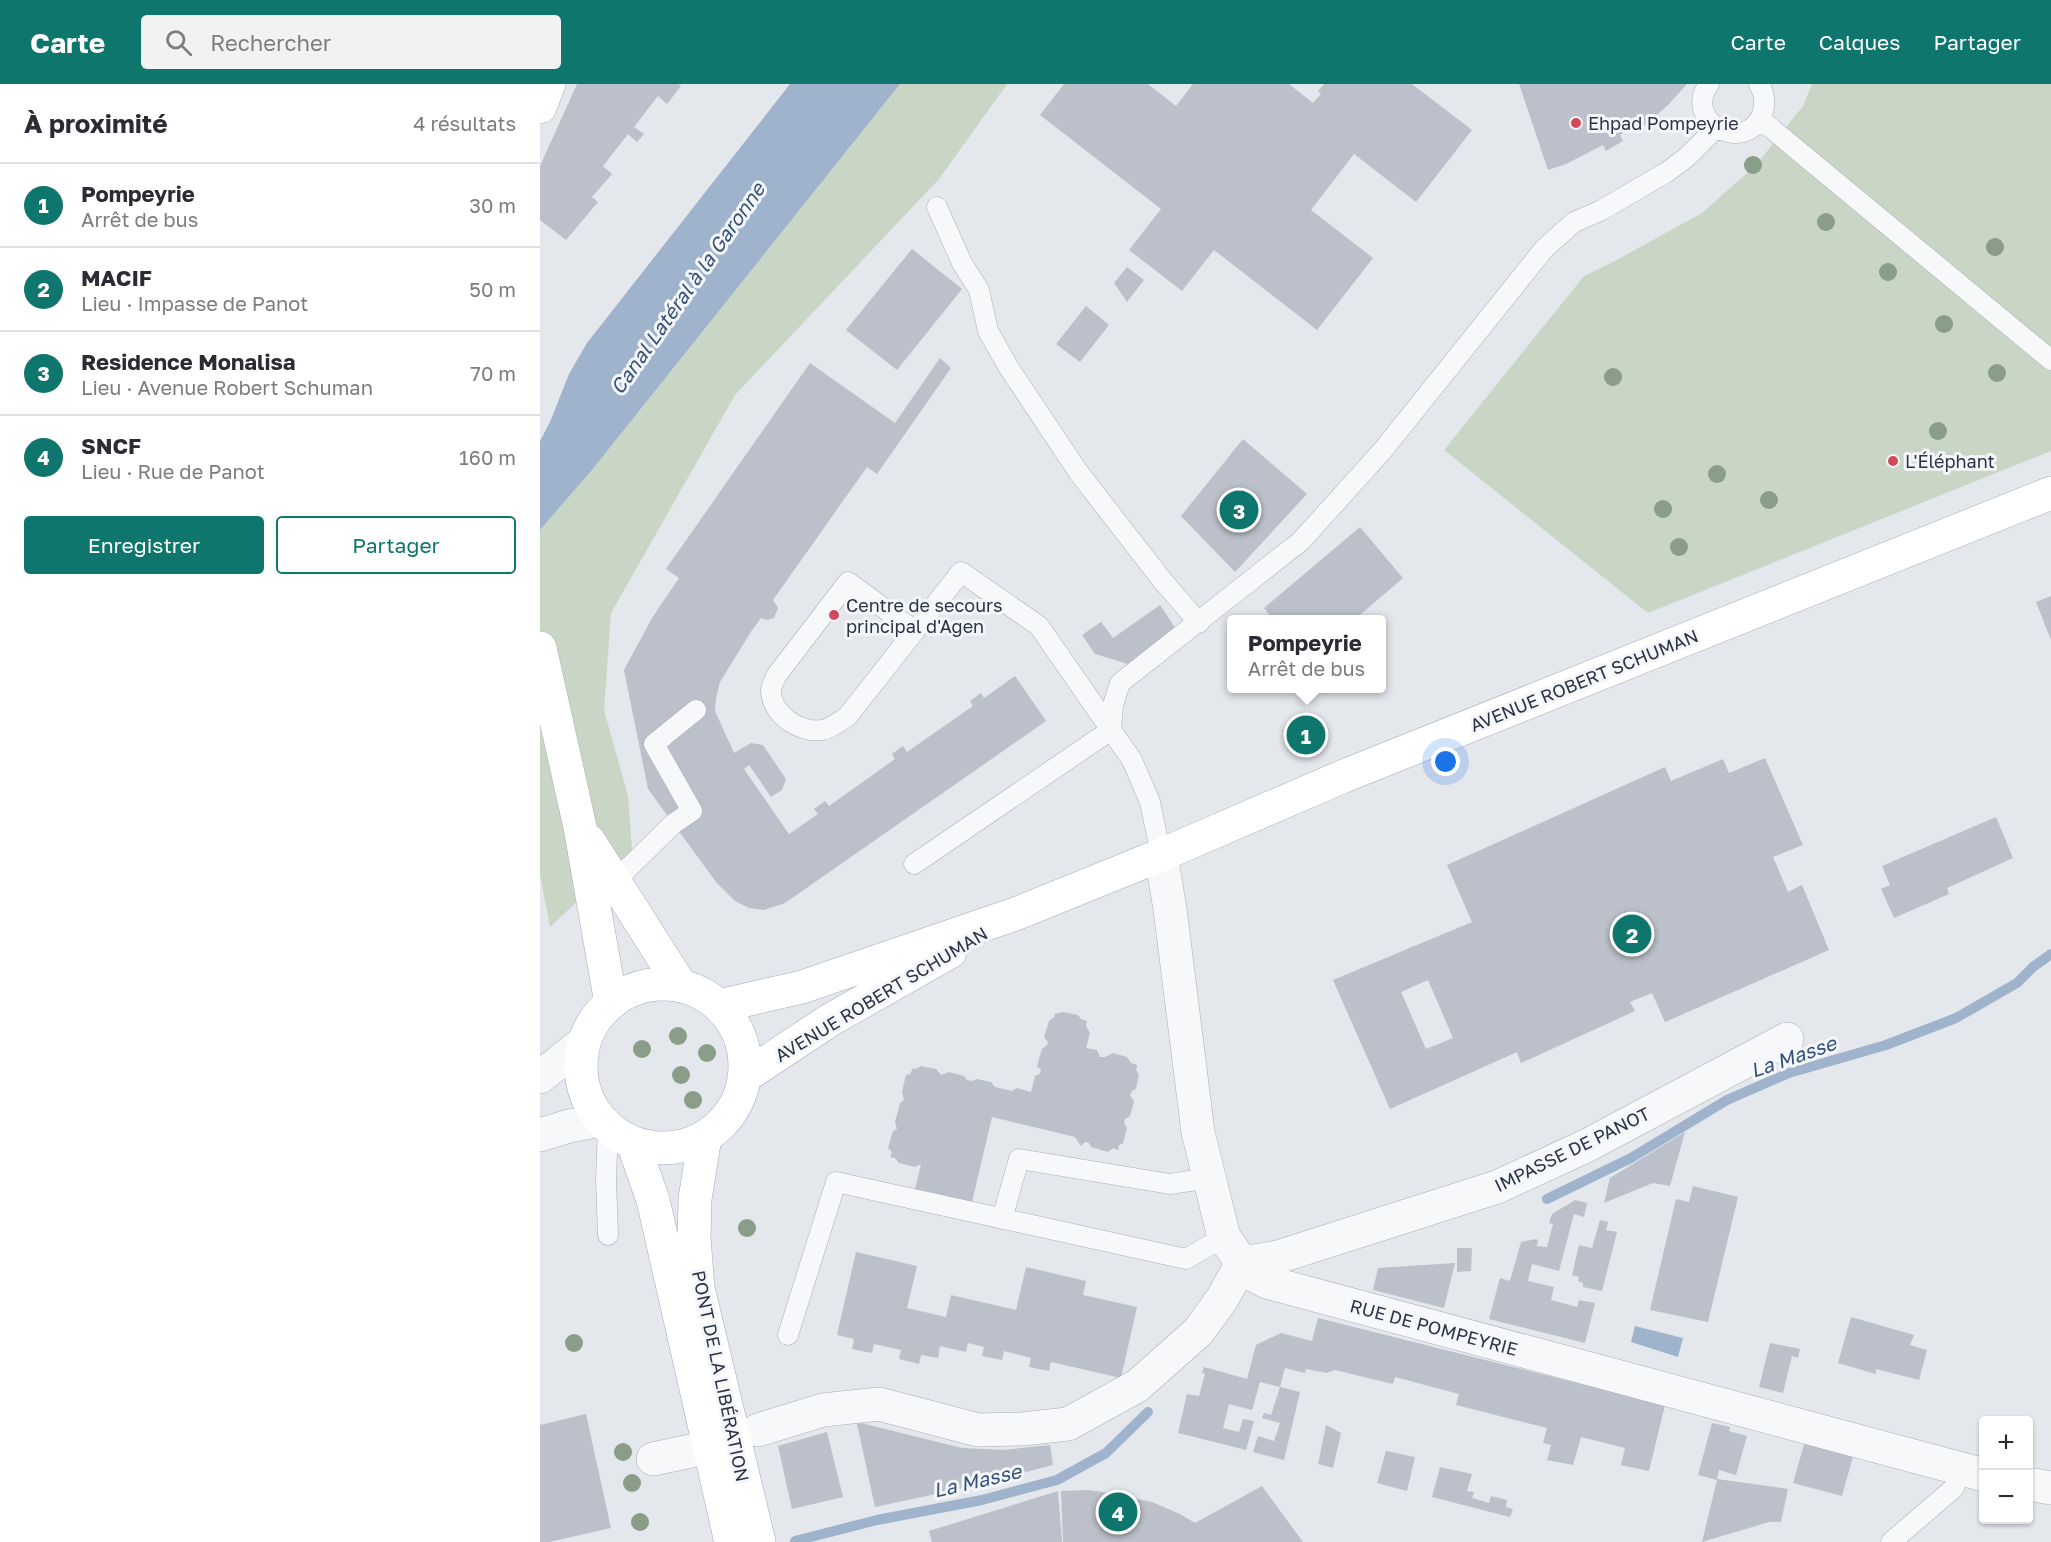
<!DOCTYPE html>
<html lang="fr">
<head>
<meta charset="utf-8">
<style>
	:root { --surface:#fff; --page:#f2f2f3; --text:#2b2b33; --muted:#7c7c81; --line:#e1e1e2; --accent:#0f766e }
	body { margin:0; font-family:"Golos Text",sans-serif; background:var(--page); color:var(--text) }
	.controls { position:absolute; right:18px; bottom:18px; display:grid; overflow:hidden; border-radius:6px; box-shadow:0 2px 4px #0004 }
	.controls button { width:54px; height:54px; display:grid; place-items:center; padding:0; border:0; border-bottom:2px solid var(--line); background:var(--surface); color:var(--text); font:30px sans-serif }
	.you { position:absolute; left:906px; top:678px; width:21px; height:21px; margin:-15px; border:4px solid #fff; border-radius:50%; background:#1a73e8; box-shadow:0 0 0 9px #1a73e833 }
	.badge { display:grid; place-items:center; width:39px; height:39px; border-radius:50%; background:var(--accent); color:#fff; font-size:20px; font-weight:700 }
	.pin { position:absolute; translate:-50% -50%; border:3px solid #fff; box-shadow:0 2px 6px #0006 }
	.popup { position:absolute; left:687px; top:531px; width:159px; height:78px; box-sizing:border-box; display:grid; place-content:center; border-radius:6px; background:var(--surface); filter:drop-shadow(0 2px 4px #0005); font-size:20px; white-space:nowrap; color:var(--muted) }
	.popup b { font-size:22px; color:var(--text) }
	.popup::after { content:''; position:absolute; left:50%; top:100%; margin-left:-12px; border:12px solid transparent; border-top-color:var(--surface) }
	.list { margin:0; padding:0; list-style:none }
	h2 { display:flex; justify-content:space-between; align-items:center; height:78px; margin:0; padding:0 24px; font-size:26px }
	h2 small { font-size:20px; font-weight:400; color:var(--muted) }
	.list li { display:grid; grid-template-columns:39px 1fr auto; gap:18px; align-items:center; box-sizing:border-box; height:84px; padding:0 24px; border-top:2px solid var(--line) }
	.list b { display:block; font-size:22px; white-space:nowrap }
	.list p { margin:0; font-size:20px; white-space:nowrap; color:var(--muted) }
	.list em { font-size:20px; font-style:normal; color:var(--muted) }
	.actions { display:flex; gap:12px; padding:18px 24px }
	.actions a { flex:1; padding:14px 0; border:2px solid var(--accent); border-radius:6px; text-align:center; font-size:21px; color:var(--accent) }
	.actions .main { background:var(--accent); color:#fff }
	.icon { flex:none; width:33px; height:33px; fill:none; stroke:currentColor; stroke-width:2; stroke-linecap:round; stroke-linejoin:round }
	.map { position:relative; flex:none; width:1511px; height:1458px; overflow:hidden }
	header { display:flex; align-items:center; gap:36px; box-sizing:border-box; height:84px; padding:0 30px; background:var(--accent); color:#fff }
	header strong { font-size:28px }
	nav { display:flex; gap:33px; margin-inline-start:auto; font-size:21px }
	.search { width:420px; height:54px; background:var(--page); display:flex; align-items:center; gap:15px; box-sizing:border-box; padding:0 21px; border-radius:6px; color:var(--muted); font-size:22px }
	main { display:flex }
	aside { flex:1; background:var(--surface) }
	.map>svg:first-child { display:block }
</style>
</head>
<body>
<header>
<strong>Carte</strong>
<div class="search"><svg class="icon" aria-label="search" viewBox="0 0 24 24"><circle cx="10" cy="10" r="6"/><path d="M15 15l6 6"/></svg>Rechercher</div>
<nav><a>Carte</a><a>Calques</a><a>Partager</a></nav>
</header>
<main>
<aside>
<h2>À proximité<small>4 résultats</small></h2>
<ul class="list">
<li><span class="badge">1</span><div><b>Pompeyrie</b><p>Arrêt de bus</p></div><em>30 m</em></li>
<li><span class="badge">2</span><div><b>MACIF</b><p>Lieu · Impasse de Panot</p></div><em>50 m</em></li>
<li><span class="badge">3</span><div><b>Residence Monalisa</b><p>Lieu · Avenue Robert Schuman</p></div><em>70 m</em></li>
<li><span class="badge">4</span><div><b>SNCF</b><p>Lieu · Rue de Panot</p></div><em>160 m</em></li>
</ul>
<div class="actions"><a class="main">Enregistrer</a><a>Partager</a></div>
</aside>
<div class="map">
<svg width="1511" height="1458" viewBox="0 0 1511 1458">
	<rect width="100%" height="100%" fill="#e4e7ec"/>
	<path fill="#c9d6c5" d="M360,0H467L399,95L195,311L71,529L64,626L88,712L92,766L10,843L0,791V446L52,386Z
		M1272,0H1511V367L1108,529L904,366L1044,192L1073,178L1162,129L1216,81L1263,22Z"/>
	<path fill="#9fb4cc" d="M250,0H360L52,386L0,446V357L10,338L29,290L47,259Z
		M1095,1242L1143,1254L1138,1273L1091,1258Z"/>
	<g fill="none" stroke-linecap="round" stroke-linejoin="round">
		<path stroke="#9fb4cc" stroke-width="10" d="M1007,1115L1091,1074L1187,1016L1249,989L1346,961L1416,934L1477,899L1493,883L1511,870
			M255,1457L337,1436L442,1416L517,1396L566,1369L608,1328"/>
	</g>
	<path fill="#bbc0ca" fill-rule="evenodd" d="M37,0H138L141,2L127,20L118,12L94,43L104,50L97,58L88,50L63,82L72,90L52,113L58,118L26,156L0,136V82Z
		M524,0H608L636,22L653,0H749L773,19L781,10L778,7L784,0H872L932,46L876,118L814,70L771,126L833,174L777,246L674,166L642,207L589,166L621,125L500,31Z
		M979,0H1147L1127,22L1098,47L1093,41L1080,51L1083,57L1066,67L1063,61L1026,80L1008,86Z
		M372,165L422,205L357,286L306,246Z
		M587,183L604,196L587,218L574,199Z
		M546,222L569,241L540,278L516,260Z
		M400,274L411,284L337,390L327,383L233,516L238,524L234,534L228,536L221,534L212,546L180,598L176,614L175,627L194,669L211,659L223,661L246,695L242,706L231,713L209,681L204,685L249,750L278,730L274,725L285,717L289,722L355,675L352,670L363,662L367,668L433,622L430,617L441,609L444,614L475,592L506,637L245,819L224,826L209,824L195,817L176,798L108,705L84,586L112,534L139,494L126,485L270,279L355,339Z
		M703,355L767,410L695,488L641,432Z
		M820,443L863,494L814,536H734L724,524Z
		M1511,512V556L1496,518Z
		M620,521L636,545L588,580L555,570L542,551L561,538L573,554Z
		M1225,674L1263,761L1233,773L1248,808L1262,801L1289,866L1125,938L1112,909L1090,918L1095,927L981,979L977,968L850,1025L793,896L932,838L907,781L1125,683L1131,697L1183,675L1189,689ZM888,896L913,954L886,965L861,908Z
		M1456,733L1473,774L1407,804L1409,810L1354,834L1341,805L1350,801L1342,782Z
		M523,928L538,931L541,935L547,937L546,942L550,949L546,964L557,966L560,973H565L573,969L587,973L591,979L597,981L596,986L599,990L596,1005L593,1006L590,1011L594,1017L590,1032L585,1035L584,1039L587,1044L583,1059L579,1061L578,1066L573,1064L568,1068L551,1063L549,1059L545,1058L541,1062L535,1053L452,1033L432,1118L375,1105L381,1080L375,1083L359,1079L355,1074L350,1073L352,1068L348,1064L353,1047L357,1045L355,1038L360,1019L364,1016L362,1008L366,991L370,990L373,984L376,985L381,982L396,985L401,991L409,988L424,992L427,996L432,997L437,995L451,998L455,1003L472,1007L477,1004L491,1008L495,992L500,990L501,986L497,982L502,965L507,961L508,958L504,953L509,937L514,933L515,930Z
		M1145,1048L1130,1102L1113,1099L1064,1119L1070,1094Z
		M1153,1102L1198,1113L1168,1238L1110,1226L1136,1115L1149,1118Z
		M1035,1116L1047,1119L1044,1133L1034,1130L1019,1187L992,1180L988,1197L1014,1203L1011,1216L1037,1223L1039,1216L1055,1219L1045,1259L949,1235L960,1194L970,1197L981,1158L996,1155L998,1156L997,1162L1007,1163L1013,1140L1009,1139L1012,1130Z
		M1060,1136L1068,1138L1066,1146L1077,1148L1062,1207L1043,1203V1199L1038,1197L1039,1193L1032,1191L1039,1161L1052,1164Z
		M917,1164H932L931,1187L917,1188Z
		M316,1168L377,1182L367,1224L406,1233L411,1211L476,1226L486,1183L546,1197L543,1211L597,1223L581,1294L511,1278L509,1287L489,1283L491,1274L464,1267L462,1276L442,1272L444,1263L428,1259L426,1268L400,1262L398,1274L381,1271L379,1280L359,1275L361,1266L334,1260L332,1269L312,1265L314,1255L297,1251Z
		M915,1179L904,1224L833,1206L838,1184Z
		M1311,1233L1374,1251L1370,1261L1387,1266L1379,1296L1336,1285V1290L1298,1279Z
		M778,1234L1125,1321L1109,1387L1081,1381L1085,1364L1041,1353L1033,1381L1007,1376L1011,1361L1003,1359L1007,1344L916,1321L919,1310L855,1293L853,1300L795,1286L787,1289L766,1285L765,1289L745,1284L740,1303L720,1298L712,1326L689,1320L683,1344L699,1348L703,1335L714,1337L706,1366L638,1349L647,1310L659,1312L665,1290L662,1289L664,1283L707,1295L716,1261L741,1249L772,1257Z
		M1230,1259L1260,1265L1258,1274L1252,1272L1243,1309L1219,1303Z
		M740,1303L760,1308L744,1376L713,1368L718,1352L734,1357L740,1339L722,1334L724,1329L731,1331Z
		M46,1330L71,1444L9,1458H0V1341Z
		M321,1339L422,1364L463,1366L510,1361L513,1381L433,1402L335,1423L317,1340Z
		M1172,1339L1190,1343L1189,1347L1207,1352L1196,1391L1179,1386L1177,1395L1248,1405L1241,1438H1229L1162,1458L1177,1396L1158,1391Z
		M786,1341L801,1349L793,1384L778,1380Z
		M287,1348L303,1413L252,1425L238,1362Z
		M1265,1357L1314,1369L1302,1412L1253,1399Z
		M846,1367L875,1373L867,1407L837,1399Z
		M900,1383L932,1390L927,1407L934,1408L932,1414L949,1419L951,1412L967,1416L966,1423L973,1425L970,1433L892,1413Z
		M722,1402L763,1458H523L521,1407L548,1406L569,1409L612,1418L640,1430L655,1439Z
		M518,1407L522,1458H392L389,1447Z"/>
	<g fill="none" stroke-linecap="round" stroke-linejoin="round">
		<defs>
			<path id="service" d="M1169,0C1142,37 1204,71 1222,31C1226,20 1225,10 1219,0
				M1220,35L1511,276
				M397,123L422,179L439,206L448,247L469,284L539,389L622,496L659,539
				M621,771L610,718L592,676L571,646L573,621L580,599L761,457L843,366L1004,165L1034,138L1060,127L1127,88L1147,73L1176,44
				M374,780L571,646L499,542L421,488L307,633C300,637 290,645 282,646C260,649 231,631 231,606C231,602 235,596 236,592L308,498L375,547
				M75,797L133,740L152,727L114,660L156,626
				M462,1135L479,1075L630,1100L669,1094
				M68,1151L66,1096L68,1043
				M248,1251L296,1098L646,1175L684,1153
				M1351,1458L1414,1404L1421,1384"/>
			<path id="minor" d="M621,771L630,825L658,1048L684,1153L709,1189L727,1198L1444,1391
				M218,1346L283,1326L339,1320L438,1346L482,1345L528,1340L597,1302L658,1248L682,1215L702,1179L738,1173L957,1103L1046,1062L1247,955
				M113,1375L151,1367
				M1488,1400L1511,1404"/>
			<path id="tertiary" d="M0,993L44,958
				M0,1051L29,1042L61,1036"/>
			<path id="secondary" d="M0,23L9,0
				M0,564L40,743L71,919
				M49,757L141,902"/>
			<path id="primary" d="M41 982a82 82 0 1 1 164 0a82 82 0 1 1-164 0Z
				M179,922L262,903L478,829L621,771L804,692L1511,409
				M204,993L290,936L410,868
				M165,1053L155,1115L154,1154L158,1204L219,1458
				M93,1059L113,1116L191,1458"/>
		</defs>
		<use href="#service" stroke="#a9aeb7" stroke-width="21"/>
		<use href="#minor" stroke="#a9aeb7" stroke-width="34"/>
		<use href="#tertiary" stroke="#a9aeb7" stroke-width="34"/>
		<use href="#secondary" stroke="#a9aeb7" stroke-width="34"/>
		<use href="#primary" stroke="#a3abb8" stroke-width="34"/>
		<use href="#service" stroke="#f7f8fa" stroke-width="20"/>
		<use href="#minor" stroke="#f7f8fa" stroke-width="33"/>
		<use href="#tertiary" stroke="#f7f8fa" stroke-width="33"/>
		<use href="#secondary" stroke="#fff" stroke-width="33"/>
		<use href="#primary" stroke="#fff" stroke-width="33"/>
	</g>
	<g fill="#899d89">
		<circle cx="1213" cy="81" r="9"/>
		<circle cx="1286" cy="138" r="9"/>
		<circle cx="1455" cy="163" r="9"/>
		<circle cx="1348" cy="188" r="9"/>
		<circle cx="1404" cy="240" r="9"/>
		<circle cx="1457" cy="289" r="9"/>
		<circle cx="1073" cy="293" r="9"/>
		<circle cx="1398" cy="347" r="9"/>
		<circle cx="1177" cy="390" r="9"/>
		<circle cx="1229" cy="416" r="9"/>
		<circle cx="1123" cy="425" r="9"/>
		<circle cx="1139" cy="463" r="9"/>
		<circle cx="138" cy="952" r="9"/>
		<circle cx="102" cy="965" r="9"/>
		<circle cx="167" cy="969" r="9"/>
		<circle cx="141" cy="991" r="9"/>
		<circle cx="153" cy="1016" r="9"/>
		<circle cx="207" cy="1144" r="9"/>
		<circle cx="34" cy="1259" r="9"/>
		<circle cx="83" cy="1368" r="9"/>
		<circle cx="92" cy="1399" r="9"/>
		<circle cx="100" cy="1438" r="9"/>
	</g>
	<g fill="#d1495b" stroke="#f4f6f9" stroke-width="2">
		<circle cx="1036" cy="39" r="6"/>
		<circle cx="1353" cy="377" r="6"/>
		<circle cx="294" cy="531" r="6"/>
	</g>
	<g text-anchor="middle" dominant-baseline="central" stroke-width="6" stroke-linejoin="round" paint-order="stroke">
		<g font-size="18" fill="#2b3445" stroke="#f4f6f9" text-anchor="start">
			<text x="1048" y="39">Ehpad Pompeyrie</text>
			<text x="1365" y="377">L'Éléphant</text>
			<text x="306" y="521">Centre de secours<tspan x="306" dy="21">principal d'Agen</tspan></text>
		</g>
		<g font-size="18" fill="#2b3445" stroke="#f4f6f9">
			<text transform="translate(1044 596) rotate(-22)">AVENUE ROBERT SCHUMAN</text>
			<text transform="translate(341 910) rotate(-31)">AVENUE ROBERT SCHUMAN</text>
			<text transform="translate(1032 1065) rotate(-26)">IMPASSE DE PANOT</text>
			<text transform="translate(894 1243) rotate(15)">RUE DE POMPEYRIE</text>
			<text transform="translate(181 1292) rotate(78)">PONT DE LA LIBÉRATION</text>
		</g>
		<g font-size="20" font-style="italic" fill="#34527a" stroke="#f4f6f9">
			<text transform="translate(147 204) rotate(-55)">Canal Latéral à la Garonne</text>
			<text transform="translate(1253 972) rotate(-19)">La Masse</text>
			<text transform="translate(437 1396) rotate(-13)">La Masse</text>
		</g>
	</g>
</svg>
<div class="controls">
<button>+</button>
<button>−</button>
</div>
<div class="you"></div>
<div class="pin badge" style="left:766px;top:651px">1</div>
<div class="popup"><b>Pompeyrie</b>Arrêt de bus</div>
<div class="pin badge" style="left:1092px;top:850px">2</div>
<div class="pin badge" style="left:699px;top:426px">3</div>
<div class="pin badge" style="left:578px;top:1428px">4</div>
</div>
</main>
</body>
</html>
